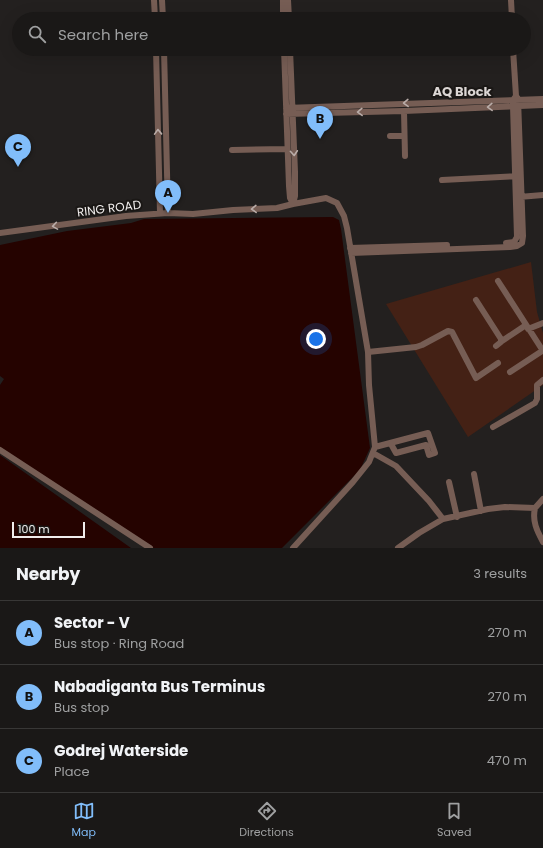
<!DOCTYPE html>
<html lang="en">
<head>
<meta charset="utf-8">
<style>
	:root { --surface:#1a1817; --page:#272524; --text:#f1f3f6; --muted:#9fa0a1; --line:#383736; --accent:#81bdfa }
	body { margin:0; font-family:Poppins,sans-serif; background:var(--page); color:var(--text) }
	.scale { position:absolute; left:12px; bottom:10px; width:73px; box-sizing:border-box; padding-left:4px; border:2px solid #f0edec; border-top:0; font-size:11px; line-height:14px; white-space:nowrap; color:#f0edec; -webkit-text-stroke:3px #1a1715; paint-order:stroke }
	.you { position:absolute; left:316px; top:339px; width:14px; height:14px; margin:-10px; border:3px solid #fff; border-radius:50%; background:#1a73e8; box-shadow:0 0 0 6px #1a73e833 }
	.badge { display:grid; place-items:center; width:26px; height:26px; border-radius:50%; background:var(--accent); color:#111; font-size:13px; font-weight:700 }
	.pin { position:absolute; translate:-50% -33px; filter:drop-shadow(0 1px 2px #0008) }
	.pin::after { content:''; position:absolute; top:21px; width:14px; height:12px; background:inherit; clip-path:polygon(0 0,100% 0,50% 100%) }
	.list { margin:0; padding:0; list-style:none }
	h2 { display:flex; justify-content:space-between; align-items:center; height:52px; margin:0; padding:0 16px; font-size:17px }
	h2 small { font-size:13px; font-weight:400; color:var(--muted) }
	.list li { display:grid; grid-template-columns:26px 1fr auto; gap:12px; align-items:center; box-sizing:border-box; height:64px; padding:0 16px; border-top:1px solid var(--line) }
	.list b { display:block; font-size:15px; white-space:nowrap }
	.list p { margin:0; font-size:13px; white-space:nowrap; color:var(--muted) }
	.list em { font-size:13px; font-style:normal; color:var(--muted) }
	.icon { flex:none; width:22px; height:22px; fill:none; stroke:currentColor; stroke-width:2; stroke-linecap:round; stroke-linejoin:round }
	.map { position:relative; flex:none; width:543px; height:548px; overflow:hidden }
	.search { position:absolute; background:var(--surface); box-shadow:0 4px 16px #0002; left:12px; right:12px; top:12px; height:44px; display:flex; align-items:center; gap:10px; box-sizing:border-box; padding:0 14px; border-radius:22px; color:var(--muted); font-size:15px }
	.sheet { height:244px; background:var(--surface) }
	nav { display:flex; justify-content:space-around; align-items:center; box-sizing:border-box; height:56px; border-top:1px solid var(--line); background:var(--surface); font-size:11px; color:var(--muted) }
	nav a { display:grid; justify-items:center; gap:2px }
	nav .on { color:var(--accent) }
	.map>svg:first-child { display:block }
</style>
</head>
<body>
<div class="map">
<svg width="543" height="548" viewBox="0 0 543 548">
	<rect width="100%" height="100%" fill="#23201f"/>
	<path fill="#442115" d="M531,262L537,312L543,333V385L468,437L386,304Z"/>
	<path fill="#250300" d="M333,217L339,220L341,229L370,448L360,470L282,548H152L0,447V385L4,379L0,376V245L67,231L131,223L144,219Z
		M0,455L131,548H0Z"/>
	<g fill="none" stroke-linecap="round" stroke-linejoin="round">
		<path stroke="#765d54" stroke-width="6" d="M154,0L155,19
			M162,0L163,19
			M283,0V19
			M288,0L289,19
			M511,0L512,19
			M156,49L160,213
			M164,49L168,213
			M284,49L289,186L290,198L293,204
			M290,49L295,172V196L293,204
			M286,108L543,99
			M404,111L405,156
			M286,114L404,111L543,105
			M390,136H404
			M232,150L287,149
			M442,180L518,176
			M519,197L543,195
			M0,233L126,216L168,213L193,214L233,210L277,208L293,204L326,198L337,203L344,216L347,228L368,352L369,385L375,447L369,462L353,482L293,548
			M506,243L514,242L517,237L513,106V100L516,96
			M350,248L447,245
			M351,253L510,247L517,246L522,243L523,236L518,99L516,96L513,49
			M498,281L543,351
			M476,300L501,339V342L496,346
			M528,329L543,323
			M502,341L526,325
			M368,352L416,347L422,345L448,331L452,332L476,378L498,363
			M510,372L542,351
			M493,427L535,403L537,399V385L543,380
			M375,447L428,433L435,453L429,455L426,445L396,453L391,444
			M0,450L150,548
			M373,453L396,466L429,501L443,519L488,509L505,507L535,508L543,499
			M474,474L481,511
			M449,482L457,517
			M535,508C532,521 537,531 543,542
			M398,548L419,533L443,519"/>
	</g>
	<defs><path id="oneway-chevron" d="M-2-3.5L2.5 0L-2 3.5" fill="none" stroke-width="1.6" stroke-linecap="round" stroke-linejoin="round"/></defs>
	<g stroke="#b9aca8">
		<use href="#oneway-chevron" transform="translate(406 103) rotate(178)"/>
		<use href="#oneway-chevron" transform="translate(490 107) rotate(178)"/>
		<use href="#oneway-chevron" transform="translate(360 112) rotate(178)"/>
		<use href="#oneway-chevron" transform="translate(158 132) rotate(-92)"/>
		<use href="#oneway-chevron" transform="translate(294 153) rotate(86)"/>
		<use href="#oneway-chevron" transform="translate(254 209) rotate(178)"/>
		<use href="#oneway-chevron" transform="translate(55 226) rotate(171)"/>
	</g>
	<g text-anchor="middle" dominant-baseline="central" stroke-width="4" stroke-linejoin="round" paint-order="stroke">
		<g font-size="12" fill="#f0edec" stroke="#1a1715">
			<text transform="translate(109 208) rotate(-7)">RING ROAD</text>
		</g>
		<g font-size="13" font-weight="bold" fill="#dbd6d4" stroke="#1a1715">
			<text x="462" y="91">AQ Block</text>
		</g>
	</g>
</svg>
<div class="scale">100 m</div>
<div class="you"></div>
<div class="pin badge" style="left:168px;top:213px">A</div>
<div class="pin badge" style="left:320px;top:139px">B</div>
<div class="pin badge" style="left:18px;top:167px">C</div>
<div class="search"><svg class="icon" aria-label="search" viewBox="0 0 24 24"><circle cx="10" cy="10" r="6"/><path d="M15 15l6 6"/></svg>Search here</div>
</div>
<section class="sheet">
<h2>Nearby<small>3 results</small></h2>
<ul class="list">
<li><span class="badge">A</span><div><b>Sector - V</b><p>Bus stop · Ring Road</p></div><em>270 m</em></li>
<li><span class="badge">B</span><div><b>Nabadiganta Bus Terminus</b><p>Bus stop</p></div><em>270 m</em></li>
<li><span class="badge">C</span><div><b>Godrej Waterside</b><p>Place</p></div><em>470 m</em></li>
</ul>
</section>
<nav>
<a class="on"><svg class="icon" aria-label="map" viewBox="0 0 24 24"><path d="M3 6l6-2 6 2 6-2v14l-6 2-6-2-6 2zM9 4v14M15 6v14"/></svg>Map</a>
<a><svg class="icon" aria-label="directions" viewBox="0 0 24 24"><path d="M12 3l9 9-9 9-9-9zM9 14v-3h6M13 9l2 2-2 2"/></svg>Directions</a>
<a><svg class="icon" aria-label="saved" viewBox="0 0 24 24"><path d="M7 4h10v16l-5-4-5 4z"/></svg>Saved</a>
</nav>
</body>
</html>
